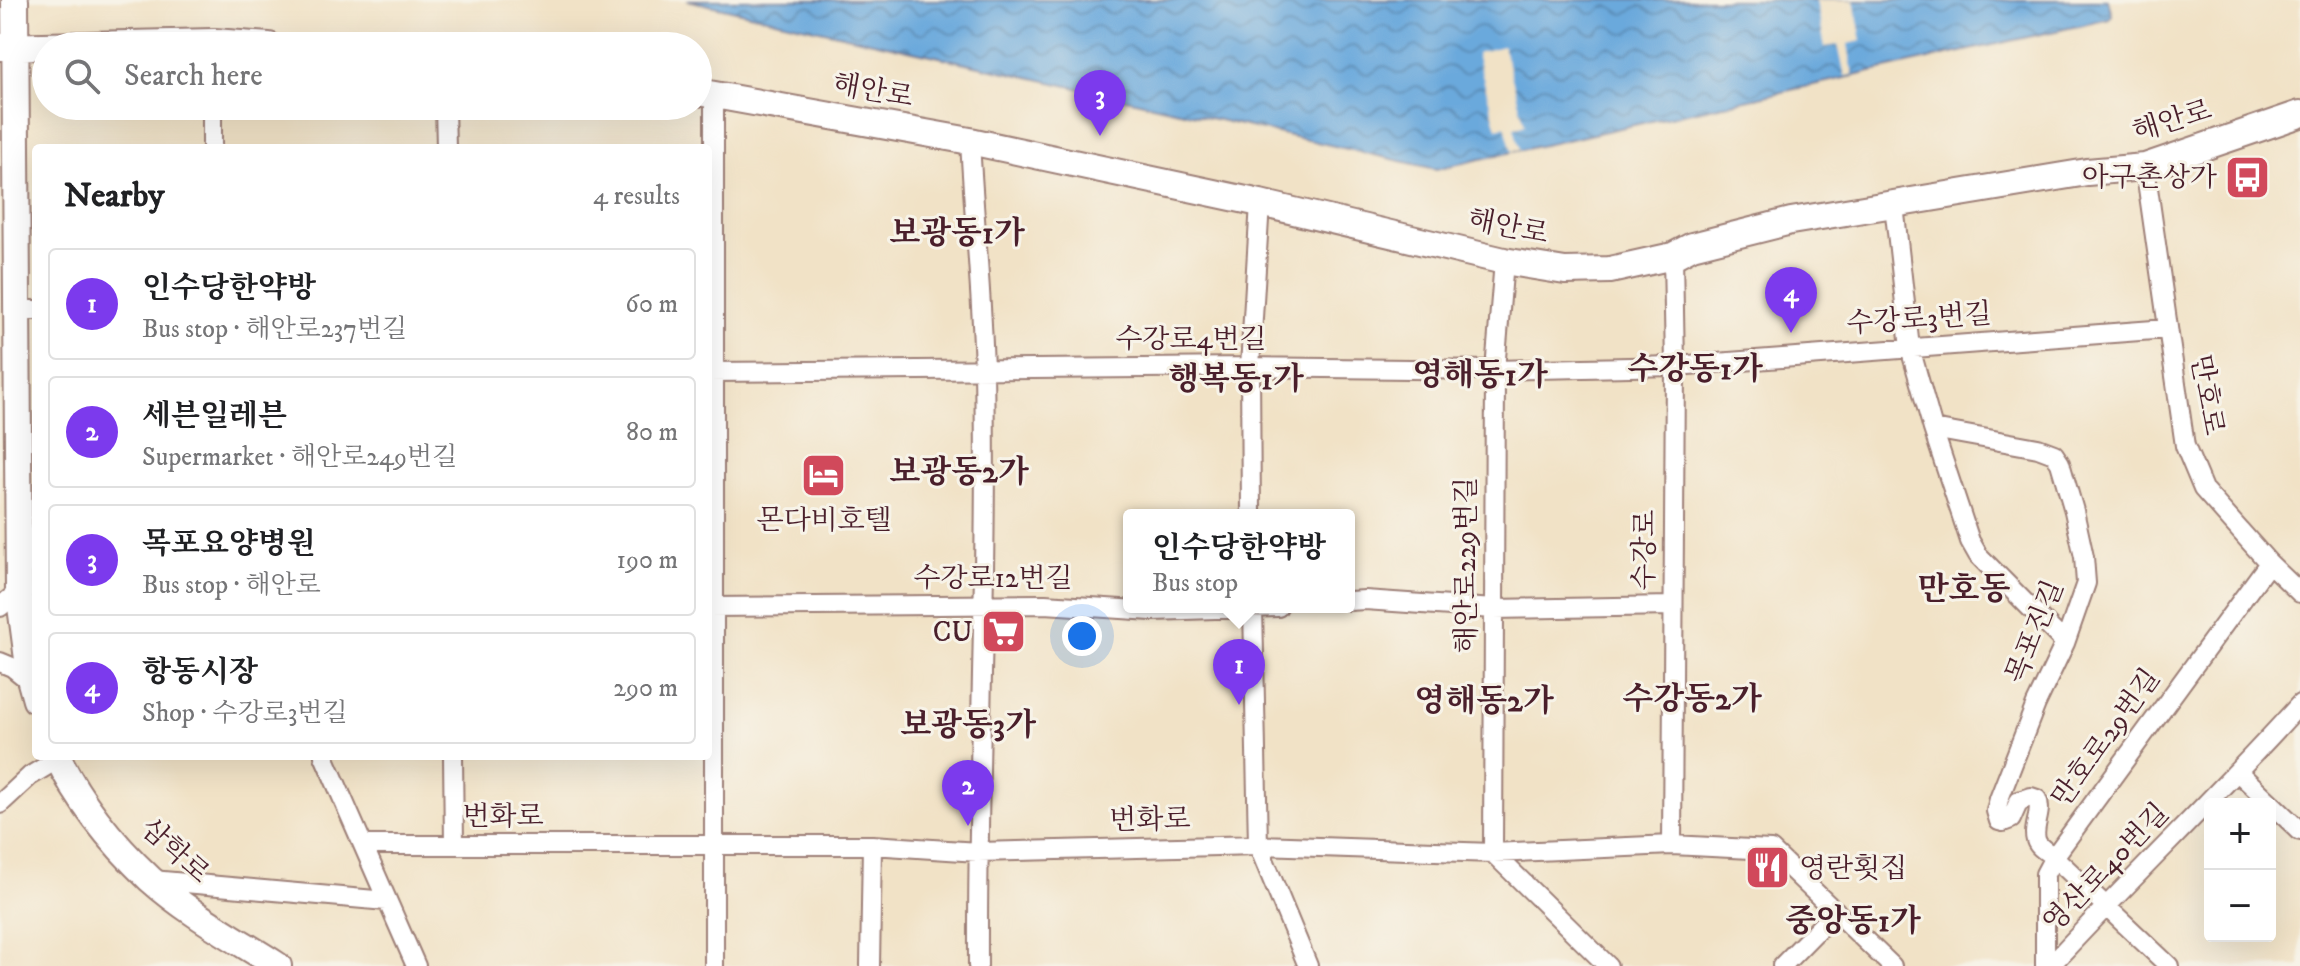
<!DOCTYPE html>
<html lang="en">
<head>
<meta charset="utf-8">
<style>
	:root { --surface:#fff; --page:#f6f6f6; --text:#202124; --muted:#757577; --line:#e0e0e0; --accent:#7c3aed }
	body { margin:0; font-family:"IM FELL DW Pica","Noto Serif KR",serif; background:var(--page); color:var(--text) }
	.controls { position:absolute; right:24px; bottom:24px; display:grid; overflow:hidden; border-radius:8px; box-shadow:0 8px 32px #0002 }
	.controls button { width:72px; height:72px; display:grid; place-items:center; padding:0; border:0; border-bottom:2px solid var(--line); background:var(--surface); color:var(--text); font:40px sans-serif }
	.you { position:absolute; left:1082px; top:636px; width:28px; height:28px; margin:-20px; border:6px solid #fff; border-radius:50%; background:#1a73e8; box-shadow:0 0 0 12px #1a73e833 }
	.badge { display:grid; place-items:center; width:52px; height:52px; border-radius:50%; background:var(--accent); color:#fff; font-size:26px; font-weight:700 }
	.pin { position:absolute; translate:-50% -66px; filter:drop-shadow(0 2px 4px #0008) }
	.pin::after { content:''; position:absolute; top:42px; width:28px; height:24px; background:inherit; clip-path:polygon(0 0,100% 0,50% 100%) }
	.popup { position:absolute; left:1123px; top:509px; width:232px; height:104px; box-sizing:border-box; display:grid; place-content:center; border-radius:8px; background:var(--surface); filter:drop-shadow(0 2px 6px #0005); font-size:26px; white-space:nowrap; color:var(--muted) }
	.popup b { font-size:30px; color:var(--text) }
	.popup::after { content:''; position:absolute; left:50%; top:100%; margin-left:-16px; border:16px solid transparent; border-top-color:var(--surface) }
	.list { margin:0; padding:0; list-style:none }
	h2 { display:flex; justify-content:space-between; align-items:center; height:104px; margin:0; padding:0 32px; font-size:34px }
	h2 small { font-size:26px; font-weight:400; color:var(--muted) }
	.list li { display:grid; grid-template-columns:52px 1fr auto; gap:24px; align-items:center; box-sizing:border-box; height:112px; margin:0 16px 16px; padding:0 16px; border:2px solid var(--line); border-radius:8px }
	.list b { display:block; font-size:30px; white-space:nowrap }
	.list p { margin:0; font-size:26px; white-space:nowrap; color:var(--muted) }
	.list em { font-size:26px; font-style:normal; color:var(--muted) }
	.icon { flex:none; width:44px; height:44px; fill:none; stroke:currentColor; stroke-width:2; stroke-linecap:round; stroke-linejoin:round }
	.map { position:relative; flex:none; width:2300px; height:966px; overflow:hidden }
	.search { position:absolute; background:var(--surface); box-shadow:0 8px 32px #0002; left:32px; top:32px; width:680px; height:88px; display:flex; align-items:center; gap:20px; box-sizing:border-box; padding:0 28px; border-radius:44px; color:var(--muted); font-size:30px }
	.panel { position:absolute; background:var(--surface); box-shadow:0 8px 32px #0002; left:32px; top:144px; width:680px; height:616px; border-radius:8px }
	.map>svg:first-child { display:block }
</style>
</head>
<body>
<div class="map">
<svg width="2300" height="966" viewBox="0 0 2300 966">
	<defs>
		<pattern id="water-waves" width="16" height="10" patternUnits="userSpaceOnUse" patternTransform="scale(2)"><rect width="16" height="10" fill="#6aa9dc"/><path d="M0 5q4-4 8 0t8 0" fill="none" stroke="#5989b3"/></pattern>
	</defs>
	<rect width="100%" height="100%" fill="#f7f3e8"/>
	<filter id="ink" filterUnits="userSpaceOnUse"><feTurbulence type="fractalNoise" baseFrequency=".0125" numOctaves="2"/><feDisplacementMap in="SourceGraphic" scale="16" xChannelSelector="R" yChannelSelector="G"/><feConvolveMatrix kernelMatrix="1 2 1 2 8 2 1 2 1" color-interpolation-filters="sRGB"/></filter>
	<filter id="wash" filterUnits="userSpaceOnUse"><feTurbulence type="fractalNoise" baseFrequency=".006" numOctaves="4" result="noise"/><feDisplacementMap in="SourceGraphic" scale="32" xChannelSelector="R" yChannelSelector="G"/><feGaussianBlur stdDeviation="1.8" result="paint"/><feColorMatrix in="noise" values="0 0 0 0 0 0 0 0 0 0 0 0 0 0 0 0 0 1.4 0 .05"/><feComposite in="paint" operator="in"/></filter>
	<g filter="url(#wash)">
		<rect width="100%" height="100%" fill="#f1e2c6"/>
		<path fill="url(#water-waves)" stroke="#5a6484" stroke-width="2" d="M687,0H2108L2112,15L2109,19L1436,169Z"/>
		<path fill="#f1e2c6" d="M1816,0H1854L1862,41L1848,44L1853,75L1845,76L1838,45L1825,47Z
			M1503,46L1525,125L1514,128L1520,149L1512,152L1505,126L1497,128L1476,53Z"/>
	</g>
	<g filter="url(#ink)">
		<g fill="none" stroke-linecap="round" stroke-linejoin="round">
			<defs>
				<path id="street" d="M445,106L446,148
					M970,141C974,218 982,295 984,371C988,570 977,768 978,966
					M212,148V106
					M2145,167L2185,446L2203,489L2269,563L2300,593
					M1894,205L1910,348L1933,429L2038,448L2054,454L2060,463L2074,511L2084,557L2086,583L2065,643L2036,704L1999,799L1996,811L1999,821L2003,822L2011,819L2019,801L2031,797L2037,799C2044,813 2029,831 2038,844C2041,849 2049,853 2054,857L2169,966
					M1504,261L1495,370L1493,853L1608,966
					M16,310H36
					M708,372L1250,367L1495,370L1675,366L2167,329
					M1933,429L1970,541L1978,555L2065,643
					M1251,515L1250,367L1260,203
					M1349,601L1365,600L1494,609L1672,606
					M0,607L19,591
					M708,607L1045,604L1152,611L1278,607
					M1253,607L1258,845L1308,966
					M0,662L12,667L31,682
					M324,756L416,966
					M453,756L454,844
					M2238,772L2300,831
					M0,804L30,776L58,759
					M363,845H872L978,852L1258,845L1493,853L1672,845L1771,850L1892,966
					M1672,845L1675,366L1673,256
					M152,880L386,901
					M714,966V95
					M870,966L872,845
					M1782,966L1836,911
					M2045,966V874L2054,857L2269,563
					M2050,966C2132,877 2219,794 2300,704"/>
				<path id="secondary" d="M15,0L19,591L31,682L36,700
					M0,47L214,42L269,46
					M698,92L970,141L1260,203L1504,261L1565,271L1610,270L1673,256L1692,246L1791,221L2087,172L2145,167L2300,114
					M57,756C79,802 113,844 150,879C188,913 236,939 278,966"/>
			</defs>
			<use href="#street" stroke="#9e8078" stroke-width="22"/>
			<use href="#secondary" stroke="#9e8078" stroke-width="30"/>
			<use href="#street" stroke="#fff" stroke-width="18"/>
			<use href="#secondary" stroke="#fff" stroke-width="26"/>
		</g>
	</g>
	<defs>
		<symbol id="bus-square" viewBox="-11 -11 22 22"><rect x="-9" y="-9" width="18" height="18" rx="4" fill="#d1495b" stroke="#f7f3e8"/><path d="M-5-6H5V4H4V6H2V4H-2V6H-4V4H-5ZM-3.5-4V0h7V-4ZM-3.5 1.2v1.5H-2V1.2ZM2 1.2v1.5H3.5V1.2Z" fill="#fff"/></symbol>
		<symbol id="hotel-square" viewBox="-11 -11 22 22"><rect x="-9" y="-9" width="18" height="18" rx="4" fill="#d1495b" stroke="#f7f3e8"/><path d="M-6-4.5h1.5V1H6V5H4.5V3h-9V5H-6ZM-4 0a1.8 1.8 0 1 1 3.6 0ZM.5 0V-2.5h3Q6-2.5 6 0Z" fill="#fff"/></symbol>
		<symbol id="supermarket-square" viewBox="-11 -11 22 22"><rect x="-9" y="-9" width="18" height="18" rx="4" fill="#d1495b" stroke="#f7f3e8"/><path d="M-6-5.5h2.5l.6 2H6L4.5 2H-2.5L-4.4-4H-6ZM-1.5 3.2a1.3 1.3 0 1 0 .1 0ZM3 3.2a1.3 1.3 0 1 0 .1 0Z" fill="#fff"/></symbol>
		<symbol id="restaurant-square" viewBox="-11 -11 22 22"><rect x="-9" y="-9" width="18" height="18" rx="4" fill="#d1495b" stroke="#f7f3e8"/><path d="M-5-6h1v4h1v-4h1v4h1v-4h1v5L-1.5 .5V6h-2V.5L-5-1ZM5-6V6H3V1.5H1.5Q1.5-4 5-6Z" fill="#fff"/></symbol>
	</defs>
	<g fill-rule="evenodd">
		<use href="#bus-square" x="2222" y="152" width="51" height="51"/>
		<use href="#hotel-square" x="798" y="450" width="51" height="51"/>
		<use href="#supermarket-square" x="978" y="606" width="51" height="51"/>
		<use href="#restaurant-square" x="1742" y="842" width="51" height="51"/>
	</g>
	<g text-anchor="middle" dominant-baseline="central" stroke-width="6" stroke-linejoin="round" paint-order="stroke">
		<g font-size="28" fill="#4a1f2b" stroke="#f7f3e8">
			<text transform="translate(873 91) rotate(10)">해안로</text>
			<text transform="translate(2172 121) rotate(-17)">해안로</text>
			<text transform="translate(1508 227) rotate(11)">해안로</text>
			<text transform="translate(1919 319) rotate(-4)">수강로3번길</text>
			<text x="1191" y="339">수강로4번길</text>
			<text transform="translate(2207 395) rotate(80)">만호로</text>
			<text transform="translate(1645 550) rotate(-89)">수강로</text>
			<text transform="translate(1466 565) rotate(-90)">해안로229번길</text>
			<text x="993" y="578">수강로12번길</text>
			<text transform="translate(2035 632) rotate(-68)">목포진길</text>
			<text transform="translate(2106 738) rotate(-54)">만호로29번길</text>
			<text x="503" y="816">번화로</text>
			<text transform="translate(1150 820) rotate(-1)">번화로</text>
			<text transform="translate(175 851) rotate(42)">삼학로</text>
			<text transform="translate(2106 868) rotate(-46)">영산로40번길</text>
		</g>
		<g font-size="28" fill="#4a1f2b" stroke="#f7f3e8" text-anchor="end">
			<text x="2217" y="177">아구촌상가</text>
			<text x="824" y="520" text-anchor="middle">몬다비호텔</text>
			<text x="973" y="632">CU</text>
			<text x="1799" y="868" text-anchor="start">영란횟집</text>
		</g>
		<g font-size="32" font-weight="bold" fill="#4a1f2b" stroke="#f7f3e8">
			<text x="957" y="234">보광동1가</text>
			<text x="1695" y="370">수강동1가</text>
			<text x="1480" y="376">영해동1가</text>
			<text x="1236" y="380">행복동1가</text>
			<text x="959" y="473">보광동2가</text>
			<text x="1964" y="590">만호동</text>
			<text x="1692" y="700">수강동2가</text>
			<text x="1484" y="702">영해동2가</text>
			<text x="968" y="726">보광동3가</text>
			<text x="1853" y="922">중앙동1가</text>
		</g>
	</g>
</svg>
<div class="controls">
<button>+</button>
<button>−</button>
</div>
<div class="you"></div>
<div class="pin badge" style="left:1239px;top:705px">1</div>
<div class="popup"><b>인수당한약방</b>Bus stop</div>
<div class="pin badge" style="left:968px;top:826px">2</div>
<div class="pin badge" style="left:1100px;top:136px">3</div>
<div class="pin badge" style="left:1791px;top:333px">4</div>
<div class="search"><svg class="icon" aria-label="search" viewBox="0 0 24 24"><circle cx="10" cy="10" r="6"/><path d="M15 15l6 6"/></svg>Search here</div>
<section class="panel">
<h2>Nearby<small>4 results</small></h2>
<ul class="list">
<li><span class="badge">1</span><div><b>인수당한약방</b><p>Bus stop · 해안로237번길</p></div><em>60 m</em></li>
<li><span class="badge">2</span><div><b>세븐일레븐</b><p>Supermarket · 해안로249번길</p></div><em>80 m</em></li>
<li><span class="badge">3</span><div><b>목포요양병원</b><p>Bus stop · 해안로</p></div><em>190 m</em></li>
<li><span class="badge">4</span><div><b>항동시장</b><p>Shop · 수강로3번길</p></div><em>290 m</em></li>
</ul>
</section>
</div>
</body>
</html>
